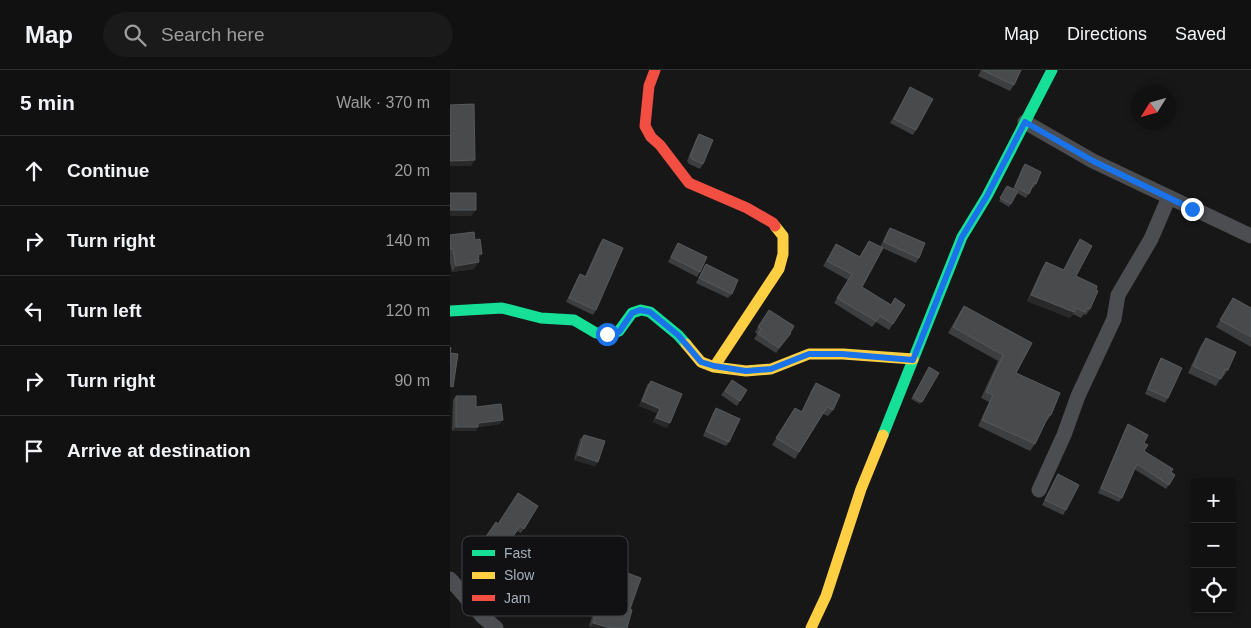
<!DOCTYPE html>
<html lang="en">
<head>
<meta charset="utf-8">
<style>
	:root { --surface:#111; --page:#1a1a1a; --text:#f1f3f6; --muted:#9c9d9f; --line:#303131 }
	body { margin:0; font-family:Arial,sans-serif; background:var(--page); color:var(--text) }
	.controls { position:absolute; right:15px; bottom:15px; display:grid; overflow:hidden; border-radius:5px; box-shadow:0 2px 8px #0003 }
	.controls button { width:45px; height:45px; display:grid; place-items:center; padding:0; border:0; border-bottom:1px solid var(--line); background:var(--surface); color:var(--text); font:25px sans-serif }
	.compass { position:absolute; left:681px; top:15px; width:45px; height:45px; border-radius:50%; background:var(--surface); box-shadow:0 2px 8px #0003; rotate:233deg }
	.stop { position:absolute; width:15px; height:15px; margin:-11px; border:4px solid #1a73e8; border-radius:50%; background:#fff }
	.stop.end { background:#1a73e8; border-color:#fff; box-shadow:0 1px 5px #0008 }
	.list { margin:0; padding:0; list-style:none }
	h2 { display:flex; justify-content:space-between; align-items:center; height:65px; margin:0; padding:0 20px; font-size:21px }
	h2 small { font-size:16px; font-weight:400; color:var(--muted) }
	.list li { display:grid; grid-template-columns:32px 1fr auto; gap:15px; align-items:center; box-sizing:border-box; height:70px; padding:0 20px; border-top:1px solid var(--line) }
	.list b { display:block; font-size:19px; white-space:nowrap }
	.list em { font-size:16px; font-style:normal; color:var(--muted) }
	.icon { flex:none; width:28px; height:28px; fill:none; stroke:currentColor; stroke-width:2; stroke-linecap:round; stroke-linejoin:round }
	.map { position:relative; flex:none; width:801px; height:558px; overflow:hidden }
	header { display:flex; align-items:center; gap:30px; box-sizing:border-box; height:70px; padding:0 25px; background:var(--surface); border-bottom:1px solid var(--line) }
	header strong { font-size:24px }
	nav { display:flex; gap:28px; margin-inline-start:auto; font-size:18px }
	.search { width:350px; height:45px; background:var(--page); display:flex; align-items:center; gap:12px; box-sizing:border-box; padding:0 18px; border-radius:28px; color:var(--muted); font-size:19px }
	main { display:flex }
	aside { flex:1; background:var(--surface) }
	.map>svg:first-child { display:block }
</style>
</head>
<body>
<header>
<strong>Map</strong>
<div class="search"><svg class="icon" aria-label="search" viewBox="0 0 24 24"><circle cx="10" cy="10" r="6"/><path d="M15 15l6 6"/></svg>Search here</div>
<nav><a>Map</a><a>Directions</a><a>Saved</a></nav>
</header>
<main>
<aside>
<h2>5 min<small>Walk · 370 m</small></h2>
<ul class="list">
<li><svg class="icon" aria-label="ahead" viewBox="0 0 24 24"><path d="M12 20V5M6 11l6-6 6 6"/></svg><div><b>Continue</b></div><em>20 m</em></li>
<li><svg class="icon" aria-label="right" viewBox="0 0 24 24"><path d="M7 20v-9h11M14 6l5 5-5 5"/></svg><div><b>Turn right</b></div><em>140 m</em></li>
<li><svg class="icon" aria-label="left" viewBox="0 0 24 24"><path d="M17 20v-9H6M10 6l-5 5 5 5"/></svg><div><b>Turn left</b></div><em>120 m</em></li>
<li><svg class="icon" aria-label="right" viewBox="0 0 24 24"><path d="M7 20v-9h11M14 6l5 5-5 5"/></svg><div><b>Turn right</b></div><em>90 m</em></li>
<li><svg class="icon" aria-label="arrive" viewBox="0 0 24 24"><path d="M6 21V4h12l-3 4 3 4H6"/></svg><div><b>Arrive at destination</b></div></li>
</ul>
</aside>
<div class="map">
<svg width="801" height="558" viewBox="0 0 801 558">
	<rect width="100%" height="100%" fill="#171717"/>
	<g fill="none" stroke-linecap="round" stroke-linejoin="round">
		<path stroke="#4b4d50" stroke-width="15" d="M575,52L643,91L801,166
			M589,420L614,365L628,326L664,249L668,225L701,169L719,127
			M0,509L33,547L46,558"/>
		<path stroke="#16e098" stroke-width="11" d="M0,241L52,238L91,248L124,250L146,263H163L169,261L182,243L191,240L200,242L228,265L236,274
			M433,365L512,167L537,126L602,0"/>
		<path stroke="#ffcf43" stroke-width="11" d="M236,274L251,292L264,297L296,301L321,299L359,284H393L463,289
			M264,297L329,199L333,184V166L325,156
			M361,558L376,526L411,419L433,365"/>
		<path stroke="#f24e42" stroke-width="11" d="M205,0L199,16L195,56L201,67L210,75L239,113L297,138L323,153L325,156"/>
	</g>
	<path fill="#3d3e3f" d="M531,0H571L564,15L560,21L528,6Z
		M460,17L466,60L463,65L440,53Z
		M249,64L253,94L250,99L239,94L237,91L246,69Z
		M575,94L586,114L583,118L582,117L576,128L567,123L559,137L549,131L556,118L563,119L572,98Z
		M440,158L469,188L466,193L430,177L437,162Z
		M0,165L28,189L24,199L2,202L0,192Z
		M153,169L146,240L143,245L116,232L127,209L130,204L135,206L150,173Z
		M630,169L626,206L640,239L636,245L634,244L631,248L623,244L620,248L577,231L592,198L596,192L613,200L626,175Z
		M419,171L412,217L440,234L455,235L439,260L426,252L422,257L384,233L398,210L373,196L386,174L409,187Z
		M228,173L250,202L247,207L218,192L225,178Z
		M256,194L282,224L278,228L246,213L253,199Z
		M783,228L801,238V277L766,257Z
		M514,236L582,273L566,303L601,345L596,352L595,351L585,374L580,381L528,356L539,332L531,328L548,291L498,263L510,242Z
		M319,240L341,263L326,283L304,269L307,264L305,262Z
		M756,268L778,300L773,307L772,306L766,316L738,303L751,275Z
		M711,288L718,328L715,333L695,324L708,293Z
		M478,300L489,303L470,334L461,329Z
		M282,310L297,320L287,336L271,325Z
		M201,311L217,358L203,352L207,343L189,336L197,315Z
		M366,313L383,340L378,346L373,344L345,389L322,375L345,338L351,342L362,319Z
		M6,326L26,337L50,354L28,357L25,361H2L3,330Z
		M266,338L279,372L276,376L253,366L263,343Z
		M678,354L694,373V381L725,405L716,419L684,399L672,428L669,432L648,423L675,359Z
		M134,365L148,392L145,396L124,390L130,369Z
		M608,404L616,440L613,445L592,435L605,409Z
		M88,436L71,463L67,461L44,496L25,483L46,452L48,454Z
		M166,499L180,539L177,558L139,557L145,536L149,531L153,532L163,504Z"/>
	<path fill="#29292a" d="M25,90L21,96H0V91Z
		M0,140H26L21,146H0Z
		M28,184H32L28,190Z
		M29,192L24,199L2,202L6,196Z
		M581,225L624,242L620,248L577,231Z
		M192,331L210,339L207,343L189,336Z
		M206,348L220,353L217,358L203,352Z
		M53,350L50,354L28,357L25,361H2L6,357Z
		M128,385L148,392L145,396L124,390Z
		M143,553L161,558L139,557Z"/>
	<path fill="#484a4c" stroke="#575a5d" d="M532,0H571L564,15Z
		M460,17L483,29L466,60L444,49Z
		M24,34L25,90L0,91V35Z
		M249,64L263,70L253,94L242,89L240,86Z
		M575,94L591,102L586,114L584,113L579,124L565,117Z
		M557,116L568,121L561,134L550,128Z
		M0,123H26V140H0Z
		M440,158L475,173L469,188L434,172Z
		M24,162L25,170L30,169L32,184H28L29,192L6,196L3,179H0V165Z
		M153,169L173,178L146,240L119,228L130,204L136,207Z
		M630,169L642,176L626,206L647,216L646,220L648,221L640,239L637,238L635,242L626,238L624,242L581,225L596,192L614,200Z
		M419,171L433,178L412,217L441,235L445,228L455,235L443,254L430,246L426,251L387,228L402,204L377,191L386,174L410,187Z
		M228,173L257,187L250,202L221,187Z
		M256,194L288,210L282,224L249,208Z
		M783,228L801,238V267L770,250Z
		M514,236L582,273L566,303L610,323L601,345H599L585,374L532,350L543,325L536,322L553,285L503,257Z
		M319,240L344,256L340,263H341L329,278L308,264L311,259L308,257Z
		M756,268L786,282L778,300L775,299L771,309L743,296Z
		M0,277L1,278L0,283L8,284L3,317L0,316Z
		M711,288L732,298L718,328L698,319Z
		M479,297L489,303L472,332L463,327Z
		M282,310L297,320L290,331L275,321Z
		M201,311L232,324L220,353L206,348L210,339L192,331Z
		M366,313L390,325L383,340L377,337L349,382L326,368L345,338L352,342Z
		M6,326H26V337L51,334L53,350L28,353V357H6Z
		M266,338L290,349L279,372L256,361Z
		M678,354L698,365L694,373L698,375L694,381L723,399L721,402L725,405L719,415L687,394L672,428L651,418Z
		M134,365L155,371L148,392L128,385Z
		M608,404L629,415L616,440L595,430Z
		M68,423L88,436L74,459L70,456L47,491L28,478L46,452L48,454Z
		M166,499L191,508L180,539L182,540L177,558H161L143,553L149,531L154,532Z"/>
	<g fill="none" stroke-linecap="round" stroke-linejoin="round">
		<path stroke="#1a73e8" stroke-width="6" d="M157,264L169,262L182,243L190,240L200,242L228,265L251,292L264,296L296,301L321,299L359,284H392L463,290L512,167L537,126L575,52L643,91L742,139"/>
	</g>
	<rect x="12" y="466" width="166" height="80" rx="8" fill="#111113" stroke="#3e4045" stroke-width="1"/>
	<rect x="22" y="480" width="23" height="6" fill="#16e098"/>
	<rect x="22" y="502" width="23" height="7" fill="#ffcf43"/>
	<rect x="22" y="525" width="23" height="6" fill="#f24e42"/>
	<g font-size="14" fill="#a7afb9">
		<text x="54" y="488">Fast</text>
		<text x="54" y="510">Slow</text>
		<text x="54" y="533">Jam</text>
	</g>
</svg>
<div class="controls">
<button>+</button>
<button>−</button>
<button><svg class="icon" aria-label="locate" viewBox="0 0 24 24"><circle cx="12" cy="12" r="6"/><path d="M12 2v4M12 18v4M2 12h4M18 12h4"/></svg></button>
</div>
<svg class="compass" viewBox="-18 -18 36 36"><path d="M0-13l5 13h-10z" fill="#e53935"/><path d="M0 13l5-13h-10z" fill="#9c9d9f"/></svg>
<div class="stop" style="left:157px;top:264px"></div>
<div class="stop end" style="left:742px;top:139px"></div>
</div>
</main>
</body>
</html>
